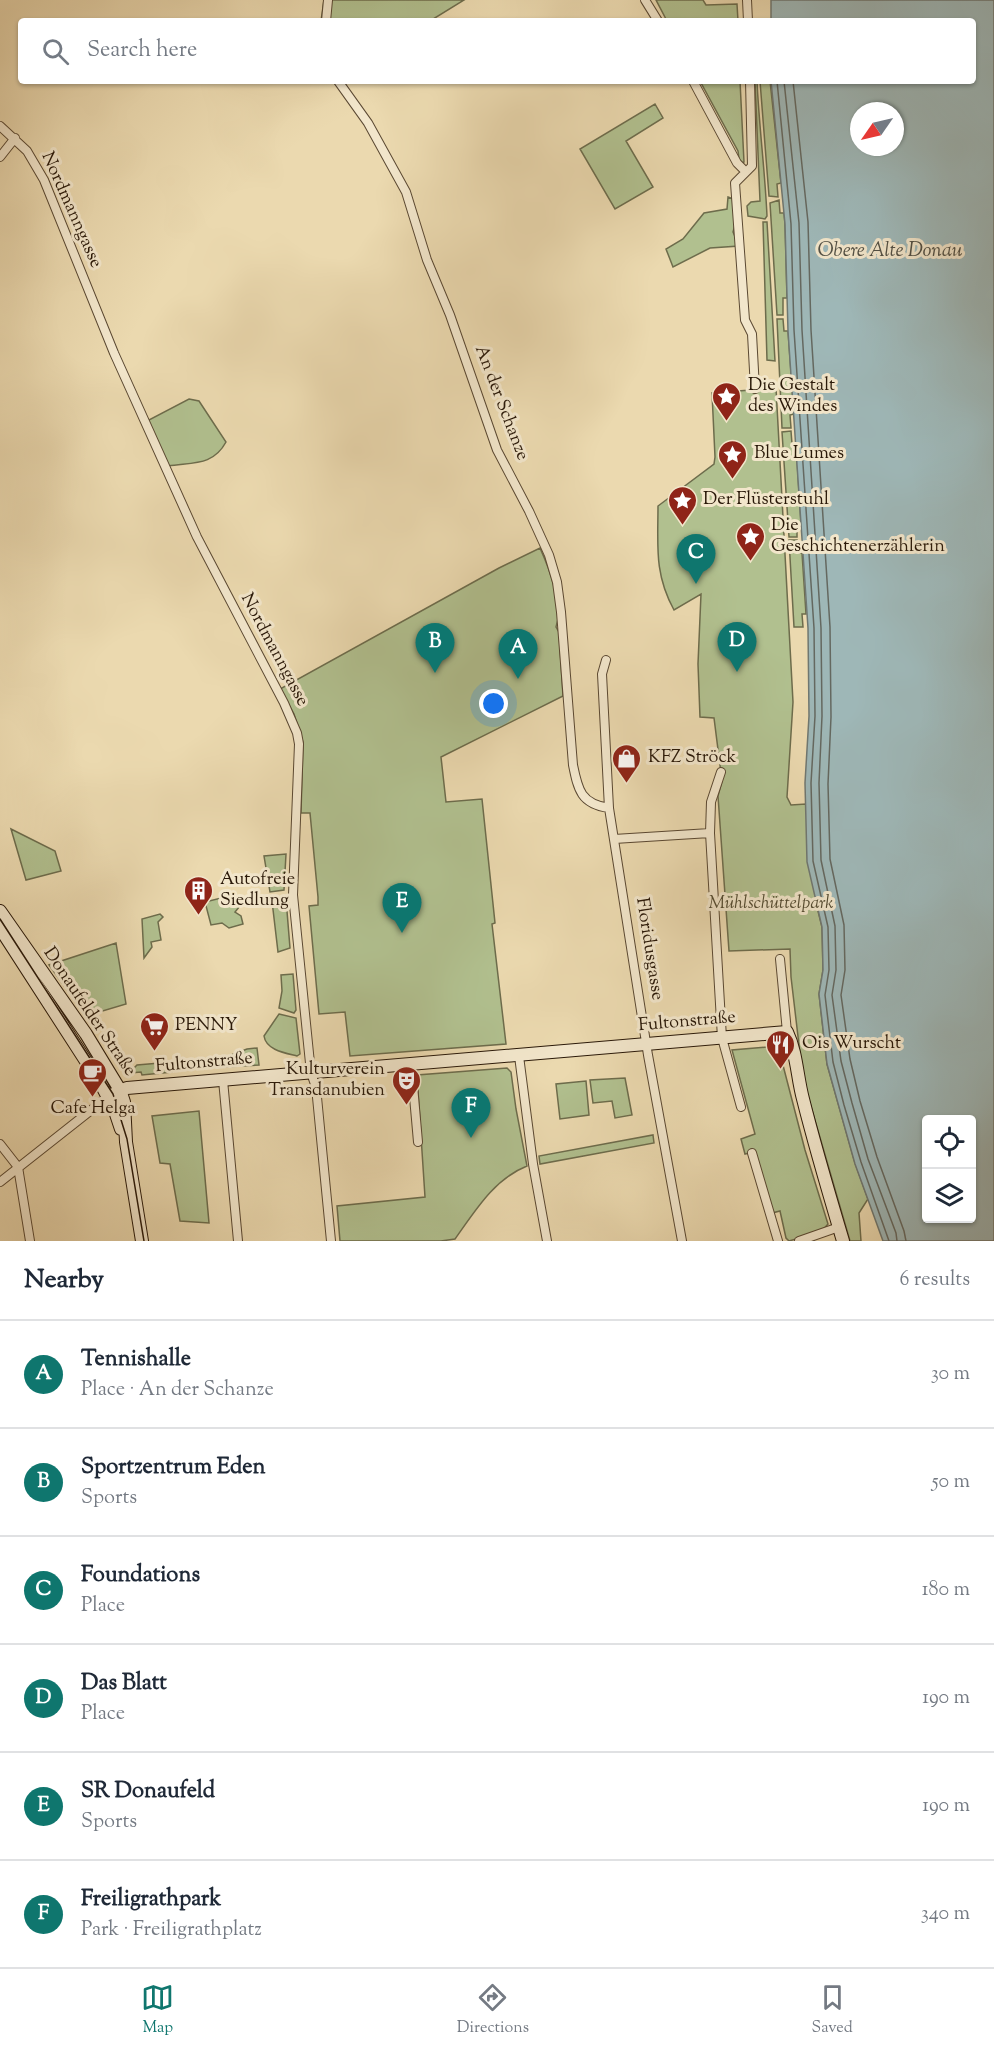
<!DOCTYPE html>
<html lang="en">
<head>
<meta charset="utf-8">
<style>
	:root { --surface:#fff; --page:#f2f2f3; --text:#1f2937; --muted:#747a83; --line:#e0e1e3; --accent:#0f766e }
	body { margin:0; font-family:"Sorts Mill Goudy",serif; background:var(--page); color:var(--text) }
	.controls { position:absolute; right:18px; bottom:18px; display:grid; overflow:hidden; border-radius:6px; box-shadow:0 2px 4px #0004 }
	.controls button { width:54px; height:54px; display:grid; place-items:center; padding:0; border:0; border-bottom:2px solid var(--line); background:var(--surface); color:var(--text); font:30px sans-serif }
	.compass { position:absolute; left:850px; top:102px; width:54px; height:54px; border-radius:50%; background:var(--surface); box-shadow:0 2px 4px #0004; rotate:236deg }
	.you { position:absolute; left:494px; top:704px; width:21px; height:21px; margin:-15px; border:4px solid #fff; border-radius:50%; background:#1a73e8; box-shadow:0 0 0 9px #1a73e833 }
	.badge { display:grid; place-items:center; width:39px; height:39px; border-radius:50%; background:var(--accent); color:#fff; font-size:20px; font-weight:700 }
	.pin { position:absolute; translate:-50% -50px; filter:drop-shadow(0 2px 3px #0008) }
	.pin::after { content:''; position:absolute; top:32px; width:21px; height:18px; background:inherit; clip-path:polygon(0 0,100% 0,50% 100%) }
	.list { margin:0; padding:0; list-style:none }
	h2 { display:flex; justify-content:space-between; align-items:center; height:78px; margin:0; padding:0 24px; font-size:26px }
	h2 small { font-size:20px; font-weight:400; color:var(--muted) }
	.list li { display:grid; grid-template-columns:39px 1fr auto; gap:18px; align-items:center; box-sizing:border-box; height:108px; padding:0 24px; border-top:2px solid var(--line) }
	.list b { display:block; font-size:22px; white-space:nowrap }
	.list p { margin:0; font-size:20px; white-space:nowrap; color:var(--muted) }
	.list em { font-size:20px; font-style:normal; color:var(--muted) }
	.icon { flex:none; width:33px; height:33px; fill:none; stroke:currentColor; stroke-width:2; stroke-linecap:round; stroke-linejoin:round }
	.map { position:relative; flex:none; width:994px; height:1241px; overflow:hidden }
	.search { position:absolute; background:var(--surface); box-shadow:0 2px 4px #0004; left:18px; right:18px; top:18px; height:66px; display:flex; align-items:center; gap:15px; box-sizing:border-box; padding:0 21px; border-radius:6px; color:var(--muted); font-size:22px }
	.sheet { height:726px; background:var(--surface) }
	nav { display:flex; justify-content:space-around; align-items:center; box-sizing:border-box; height:84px; border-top:2px solid var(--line); background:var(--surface); font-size:16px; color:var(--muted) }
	nav a { display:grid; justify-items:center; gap:3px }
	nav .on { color:var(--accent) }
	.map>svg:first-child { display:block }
</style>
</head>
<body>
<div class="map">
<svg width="994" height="1241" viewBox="0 0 994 1241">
	<rect width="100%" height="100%" fill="#ebd9af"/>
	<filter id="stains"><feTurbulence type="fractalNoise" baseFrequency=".00333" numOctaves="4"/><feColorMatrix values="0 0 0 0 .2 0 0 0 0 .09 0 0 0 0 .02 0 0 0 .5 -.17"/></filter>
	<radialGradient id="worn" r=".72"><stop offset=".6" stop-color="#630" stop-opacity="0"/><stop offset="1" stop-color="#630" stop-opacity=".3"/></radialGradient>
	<path fill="#b1c08f" stroke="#6d6c4c" stroke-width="1.5" d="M324,0H464L430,21H321Z
		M656,0H703L706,5L737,4L738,21H667Z
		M700,81H740L744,162L742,163L739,159L738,151Z
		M755,81H757C759,126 765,171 767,216L765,219L748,216L747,206L751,202L760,201Z
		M760,81H770L781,183L777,184L778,197L769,196Z
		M655,104L663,118L626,141L653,187L615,209L580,149Z
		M728,197L736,200L735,225L733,232L739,246L710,248L673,267L666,249L683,239L704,213L727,209Z
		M779,200L780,213H784L785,224L787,298H783V315H777L770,203Z
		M763,222H767L775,361L767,360Z
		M777,319H783L784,331H788L794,414L790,415L791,428H782Z
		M776,388L793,702L787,797L791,805L806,804L817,907L822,927L823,970L819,994L827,1064L855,1163L868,1199L859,1213L861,1241H850L803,1079L791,977L790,949L729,951L718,796L722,781L714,718L700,717L698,664L701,594L674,610C654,574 658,545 658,506L714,464L715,457L712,393Z
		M189,399L199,401L226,442C213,466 193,462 168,466L145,422Z
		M791,431L792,444H796L801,524H797V537H789L782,432Z
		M789,540H797V553H802L806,614H802L803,627H794Z
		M540,548C549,568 564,607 556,627L559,632L563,696L441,757L446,802L482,799L495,923L492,924L506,1044L350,1056L345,1012L319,1014L309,906L318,905V897L310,813H301L303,742L294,714L280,689L499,568Z
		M11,829L55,851L61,871L26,880Z
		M286,854L284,890L270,892L264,856Z
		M233,895L240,906L235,912L241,916L243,924L229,928L222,923L211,925L205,902Z
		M286,899L290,948L278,952L272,901Z
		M160,914L163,917L158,922L161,940L151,942L152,947L144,958L142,919Z
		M116,943L126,1004L86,1016L49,965Z
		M293,974L296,1010L294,1013L279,1008L282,991L281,975Z
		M279,1014L296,1018L300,1054L297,1056C285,1053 266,1050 264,1036Z
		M778,1046L805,1150L828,1224L821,1232L789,1241L786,1238L780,1211L772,1213L753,1152L745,1154L741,1139L755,1134L732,1050Z
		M257,1048L259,1065L224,1067L223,1058L247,1049Z
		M171,1062L172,1072L142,1075L141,1072L129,1073L137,1065Z
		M507,1068L511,1072L516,1109L527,1166C494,1179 475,1211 455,1239L441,1241H340L337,1206L425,1197L417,1075Z
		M625,1078L632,1115L615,1118L612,1101L593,1103L590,1080Z
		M586,1081L589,1115L560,1119L556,1084Z
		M199,1111L209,1223L180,1221L170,1164L160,1163L152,1116Z
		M653,1135L654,1143L540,1164L539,1156Z"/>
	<path fill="#9eb7b7" stroke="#6f7771" stroke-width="1.5" fill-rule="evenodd" d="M771,0H994V1241H883L855,1164L839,1107L827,1064L819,994L823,970L822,927L807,862L805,783L809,716L808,628L788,331L785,224L771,81H973V21H771ZM859,111H895V147H859ZM926,1120H972V1218H926Z"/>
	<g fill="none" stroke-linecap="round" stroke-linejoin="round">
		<path stroke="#646860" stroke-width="1.5" d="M777,81L791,224L794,330L814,628L815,716L811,783L813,861L828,927L829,970L825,995L833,1062L844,1105L861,1162L889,1241
			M784,81L799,223L802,330L821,628L822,716L819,783L821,860L835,926L836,970L832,995L841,1061L852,1103L868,1159L896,1233L897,1241
			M793,81L808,222L811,330L830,627L831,717L828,784L830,859L844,925L845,970L841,995L850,1059L860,1101L877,1157L904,1231L906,1241"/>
		<defs>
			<path id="street" d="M645,0L658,21
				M747,0L748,21
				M326,21L328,0
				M338,81L368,123L406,192L427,260L450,315L497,450L529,511L549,555L557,582L561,612L573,765C578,790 581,804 609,808
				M693,81L737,163L746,172
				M750,81L752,166L735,183L745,320L752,334L755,389
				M0,126L27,151L44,180L114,353L197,537L284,703L297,733L299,744L293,895L311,1073L316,1087L331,1241
				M0,157L15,138
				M606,660L602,674L609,808L648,1055L682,1241
				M721,772L711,802L710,833L722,1038L741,1107
				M614,839L710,833
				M780,959L787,1032
				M519,1056L533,1164L547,1241
				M411,1063L418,1142
				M223,1080L238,1241
				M0,1144L18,1167L30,1241
				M752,1153L778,1241
				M0,1182L109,1096
				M799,1241L839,1227"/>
			<path id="secondary" d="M0,911L86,1034L120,1090L124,1102L126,1142L142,1241
				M0,928L102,1086L115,1111L121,1129
				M109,1096L127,1088L787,1032C797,1053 797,1077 803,1099C815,1147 829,1194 843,1241"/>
		</defs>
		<use href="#street" stroke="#5a4832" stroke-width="10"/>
		<use href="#secondary" stroke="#291808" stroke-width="14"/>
		<use href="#street" stroke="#f2e6cb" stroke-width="8"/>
		<use href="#secondary" stroke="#f2e6cb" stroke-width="12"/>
		<path stroke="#291808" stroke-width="1.5" d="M0,919L113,1094L127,1139L144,1241"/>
	</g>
	<defs>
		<symbol id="sight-pin" viewBox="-11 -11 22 30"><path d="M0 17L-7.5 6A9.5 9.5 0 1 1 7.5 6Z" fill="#8f2418" stroke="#f2e6cb"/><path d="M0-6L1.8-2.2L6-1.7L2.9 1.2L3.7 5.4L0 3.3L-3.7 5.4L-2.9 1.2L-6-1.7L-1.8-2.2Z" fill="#fff"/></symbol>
		<symbol id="shop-pin" viewBox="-11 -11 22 30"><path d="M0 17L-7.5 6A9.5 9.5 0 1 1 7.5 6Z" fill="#8f2418" stroke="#f2e6cb"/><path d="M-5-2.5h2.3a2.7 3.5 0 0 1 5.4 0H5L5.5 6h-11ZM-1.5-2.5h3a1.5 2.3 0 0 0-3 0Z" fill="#fff"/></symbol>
		<symbol id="building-pin" viewBox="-11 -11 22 30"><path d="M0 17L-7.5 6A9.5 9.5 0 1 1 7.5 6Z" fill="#8f2418" stroke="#f2e6cb"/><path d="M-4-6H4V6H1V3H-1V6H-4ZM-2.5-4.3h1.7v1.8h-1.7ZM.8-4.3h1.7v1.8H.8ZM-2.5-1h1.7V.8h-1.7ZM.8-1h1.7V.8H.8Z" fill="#fff"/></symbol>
		<symbol id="supermarket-pin" viewBox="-11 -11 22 30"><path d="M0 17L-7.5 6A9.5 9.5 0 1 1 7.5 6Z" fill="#8f2418" stroke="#f2e6cb"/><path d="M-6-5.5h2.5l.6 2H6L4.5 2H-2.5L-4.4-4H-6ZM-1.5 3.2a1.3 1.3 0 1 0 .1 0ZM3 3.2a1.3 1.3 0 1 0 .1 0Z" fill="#fff"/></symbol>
		<symbol id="restaurant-pin" viewBox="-11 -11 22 30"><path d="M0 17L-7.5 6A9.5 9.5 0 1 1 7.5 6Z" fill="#8f2418" stroke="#f2e6cb"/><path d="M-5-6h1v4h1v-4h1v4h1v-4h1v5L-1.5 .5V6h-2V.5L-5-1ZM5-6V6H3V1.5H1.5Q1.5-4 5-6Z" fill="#fff"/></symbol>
		<symbol id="cafe-pin" viewBox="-11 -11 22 30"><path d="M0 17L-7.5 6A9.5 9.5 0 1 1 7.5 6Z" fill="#8f2418" stroke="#f2e6cb"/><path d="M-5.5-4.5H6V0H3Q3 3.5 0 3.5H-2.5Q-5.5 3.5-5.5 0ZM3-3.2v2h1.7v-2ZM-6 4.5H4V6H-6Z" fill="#fff"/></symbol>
		<symbol id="theatre-pin" viewBox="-11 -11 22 30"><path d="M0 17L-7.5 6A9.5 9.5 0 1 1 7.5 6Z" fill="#8f2418" stroke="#f2e6cb"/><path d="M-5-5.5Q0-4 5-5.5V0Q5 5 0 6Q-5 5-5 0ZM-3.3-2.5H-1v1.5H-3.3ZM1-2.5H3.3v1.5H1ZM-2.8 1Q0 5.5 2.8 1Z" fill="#fff"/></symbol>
	</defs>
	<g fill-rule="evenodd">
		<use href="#sight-pin" x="710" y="380" width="33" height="45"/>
		<use href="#sight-pin" x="716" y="438" width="33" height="45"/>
		<use href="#sight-pin" x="666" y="484" width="33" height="45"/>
		<use href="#sight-pin" x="734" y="520" width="33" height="45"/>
		<use href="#shop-pin" x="610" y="742" width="33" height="45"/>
		<use href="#building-pin" x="182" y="874" width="33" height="45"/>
		<use href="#supermarket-pin" x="138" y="1010" width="33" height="45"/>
		<use href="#restaurant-pin" x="764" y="1028" width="33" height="45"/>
		<use href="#cafe-pin" x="76" y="1056" width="33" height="45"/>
		<use href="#theatre-pin" x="390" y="1064" width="33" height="45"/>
	</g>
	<g text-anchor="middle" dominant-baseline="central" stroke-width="6" stroke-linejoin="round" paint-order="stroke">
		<g font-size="18" fill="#291808" stroke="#f2e6cb">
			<text transform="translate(71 210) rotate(66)">Nordmanngasse</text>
			<text transform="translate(501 403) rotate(69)">An der Schanze</text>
			<text transform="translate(274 650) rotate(62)">Nordmanngasse</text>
			<text transform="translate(649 949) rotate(81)">Floridusgasse</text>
			<text transform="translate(89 1012) rotate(56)">Donaufelder Straße</text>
			<text transform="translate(687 1022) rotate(-5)">Fultonstraße</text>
			<text transform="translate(204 1063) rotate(-5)">Fultonstraße</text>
		</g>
		<g font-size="18" fill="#291808" stroke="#f2e6cb" text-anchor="start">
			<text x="748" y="386">Die Gestalt<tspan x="748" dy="21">des Windes</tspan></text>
			<text x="754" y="454">Blue Lumes</text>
			<text x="703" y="500">Der Flüsterstuhl</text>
			<text x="771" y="526">Die<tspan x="771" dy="21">Geschichtenerzählerin</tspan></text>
			<text x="648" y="758">KFZ Ströck</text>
			<text x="220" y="880">Autofreie<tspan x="220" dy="21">Siedlung</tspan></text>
			<text x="175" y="1026">PENNY</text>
			<text x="802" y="1044">Ois Wurscht</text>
			<text x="385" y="1070" text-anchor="end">Kulturverein<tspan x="385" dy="21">Transdanubien</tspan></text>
			<text x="93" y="1109" text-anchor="middle">Cafe Helga</text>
		</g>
		<g font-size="18" font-style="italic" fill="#524a30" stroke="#f2e6cb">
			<text x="771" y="904">Mühlschüttelpark</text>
		</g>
		<g font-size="20" font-style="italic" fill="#525045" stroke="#f2e6cb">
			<text x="890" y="251">Obere Alte Donau</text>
		</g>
	</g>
	<rect width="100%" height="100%" filter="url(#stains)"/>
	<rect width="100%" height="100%" fill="url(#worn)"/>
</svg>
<div class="controls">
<button><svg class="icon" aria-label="locate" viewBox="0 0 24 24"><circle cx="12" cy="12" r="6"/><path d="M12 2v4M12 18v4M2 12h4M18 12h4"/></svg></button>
<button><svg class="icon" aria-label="layers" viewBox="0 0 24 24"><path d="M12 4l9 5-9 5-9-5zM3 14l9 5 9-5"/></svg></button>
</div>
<svg class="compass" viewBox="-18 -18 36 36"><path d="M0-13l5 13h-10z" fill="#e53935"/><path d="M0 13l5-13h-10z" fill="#747a83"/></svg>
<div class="you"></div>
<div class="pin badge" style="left:518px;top:679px">A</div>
<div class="pin badge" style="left:435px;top:673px">B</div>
<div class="pin badge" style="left:696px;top:584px">C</div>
<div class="pin badge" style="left:737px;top:672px">D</div>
<div class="pin badge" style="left:402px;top:933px">E</div>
<div class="pin badge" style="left:471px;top:1138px">F</div>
<div class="search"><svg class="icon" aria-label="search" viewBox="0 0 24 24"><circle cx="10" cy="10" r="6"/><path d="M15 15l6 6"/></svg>Search here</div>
</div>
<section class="sheet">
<h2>Nearby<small>6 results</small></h2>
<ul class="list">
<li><span class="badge">A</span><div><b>Tennishalle</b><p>Place · An der Schanze</p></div><em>30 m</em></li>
<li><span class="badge">B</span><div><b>Sportzentrum Eden</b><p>Sports</p></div><em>50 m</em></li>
<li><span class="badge">C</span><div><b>Foundations</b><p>Place</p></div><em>180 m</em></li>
<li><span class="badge">D</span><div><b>Das Blatt</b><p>Place</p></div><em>190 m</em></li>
<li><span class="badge">E</span><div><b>SR Donaufeld</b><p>Sports</p></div><em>190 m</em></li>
<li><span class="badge">F</span><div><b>Freiligrathpark</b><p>Park · Freiligrathplatz</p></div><em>340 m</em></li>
</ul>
</section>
<nav>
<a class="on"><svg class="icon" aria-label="map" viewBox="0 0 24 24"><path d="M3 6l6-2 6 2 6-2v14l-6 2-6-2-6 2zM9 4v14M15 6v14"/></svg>Map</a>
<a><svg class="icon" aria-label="directions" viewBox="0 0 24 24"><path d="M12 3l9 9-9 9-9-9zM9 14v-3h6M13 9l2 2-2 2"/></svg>Directions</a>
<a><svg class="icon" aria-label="saved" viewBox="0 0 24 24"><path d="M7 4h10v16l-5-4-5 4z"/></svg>Saved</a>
</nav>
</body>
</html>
